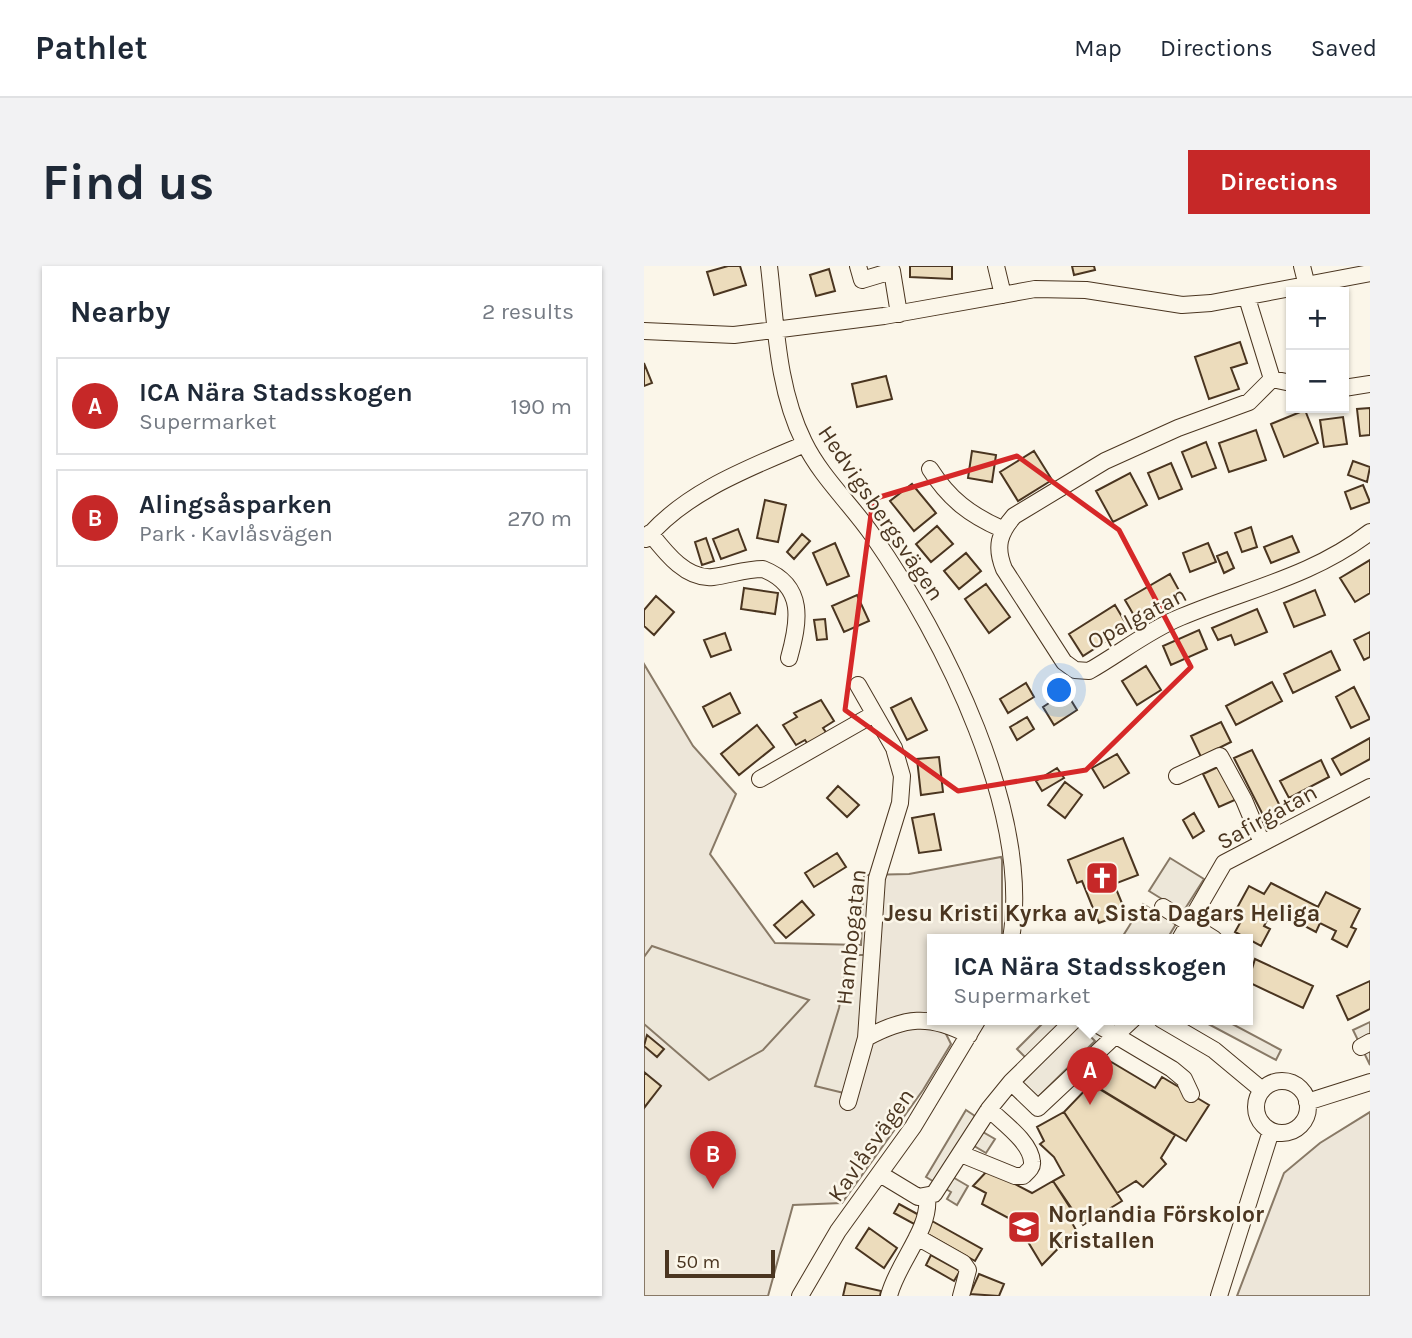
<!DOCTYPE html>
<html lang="en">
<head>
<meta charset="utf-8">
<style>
	:root { --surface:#fff; --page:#f2f2f3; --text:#1f2937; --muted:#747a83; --line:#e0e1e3; --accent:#c62828 }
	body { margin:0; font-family:Karla,sans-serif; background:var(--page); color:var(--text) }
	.controls { position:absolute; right:21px; top:21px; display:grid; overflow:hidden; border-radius:0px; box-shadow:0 2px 5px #0004 }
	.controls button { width:63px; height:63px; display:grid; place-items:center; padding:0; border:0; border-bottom:2px solid var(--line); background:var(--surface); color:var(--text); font:35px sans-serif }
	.scale { position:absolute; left:21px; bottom:18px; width:110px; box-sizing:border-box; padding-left:7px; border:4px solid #4a3520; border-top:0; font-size:19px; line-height:24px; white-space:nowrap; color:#4a3520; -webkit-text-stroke:5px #fbf6e9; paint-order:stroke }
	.you { position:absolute; left:416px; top:425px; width:24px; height:24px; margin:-18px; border:5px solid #fff; border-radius:50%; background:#1a73e8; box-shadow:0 0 0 10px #1a73e833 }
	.badge { display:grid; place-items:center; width:46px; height:46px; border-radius:50%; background:var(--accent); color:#fff; font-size:23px; font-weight:700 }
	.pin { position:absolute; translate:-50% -58px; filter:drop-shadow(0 2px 4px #0008) }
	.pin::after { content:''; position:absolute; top:37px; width:24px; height:21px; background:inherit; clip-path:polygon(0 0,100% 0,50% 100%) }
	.popup { position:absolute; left:283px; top:668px; width:326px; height:91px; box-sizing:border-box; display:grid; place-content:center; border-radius:0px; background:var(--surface); filter:drop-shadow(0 2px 5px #0005); font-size:23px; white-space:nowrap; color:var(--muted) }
	.popup b { font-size:26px; color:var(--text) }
	.popup::after { content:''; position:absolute; left:50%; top:100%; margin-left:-14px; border:14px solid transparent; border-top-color:var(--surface) }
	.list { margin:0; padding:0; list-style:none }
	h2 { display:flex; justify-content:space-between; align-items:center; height:91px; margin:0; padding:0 28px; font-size:30px }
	h2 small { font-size:23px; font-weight:400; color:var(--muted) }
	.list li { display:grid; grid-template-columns:46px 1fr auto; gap:21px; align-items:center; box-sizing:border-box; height:98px; margin:0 14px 14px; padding:0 14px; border:2px solid var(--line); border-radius:0px }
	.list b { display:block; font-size:26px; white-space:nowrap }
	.list p { margin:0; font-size:23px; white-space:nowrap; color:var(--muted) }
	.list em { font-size:23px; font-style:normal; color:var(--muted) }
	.map { position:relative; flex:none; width:726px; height:1030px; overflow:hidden; border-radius:0px }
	header { display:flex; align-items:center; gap:42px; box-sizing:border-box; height:98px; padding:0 35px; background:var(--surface); border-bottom:2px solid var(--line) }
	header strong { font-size:33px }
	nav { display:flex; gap:38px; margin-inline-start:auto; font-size:24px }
	.intro { display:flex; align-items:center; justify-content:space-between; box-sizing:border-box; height:168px; padding:0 42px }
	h1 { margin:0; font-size:49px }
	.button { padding:18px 32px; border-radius:0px; background:var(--accent); color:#fff; font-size:24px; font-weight:700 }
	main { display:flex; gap:42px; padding:0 42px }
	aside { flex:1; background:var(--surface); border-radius:0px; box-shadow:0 2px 5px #0004 }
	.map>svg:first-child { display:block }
</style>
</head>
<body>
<header>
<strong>Pathlet</strong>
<nav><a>Map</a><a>Directions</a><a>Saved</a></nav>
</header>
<div class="intro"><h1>Find us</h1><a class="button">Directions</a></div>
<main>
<aside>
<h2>Nearby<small>2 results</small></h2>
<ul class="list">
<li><span class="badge">A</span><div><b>ICA Nära Stadsskogen</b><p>Supermarket</p></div><em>190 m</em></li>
<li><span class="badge">B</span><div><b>Alingsåsparken</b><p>Park · Kavlåsvägen</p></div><em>270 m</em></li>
</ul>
</aside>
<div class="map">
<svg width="726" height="1030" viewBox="0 0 726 1030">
	<rect width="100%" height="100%" fill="#fbf6e9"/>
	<path fill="#ede6d9" stroke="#887966" stroke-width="2" d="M0,398L49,480L92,528L66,588L131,677L217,679L220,609L265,608L357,591L358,594V673H288V753H310L302,768L307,778L279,824L198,937L149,939L124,1030H0Z
		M726,846V1030H593L640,907L676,877Z"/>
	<path fill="#ede7d9" stroke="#887966" stroke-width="2" d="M526,592L560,613L539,646L505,625Z
		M499,638L532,658L523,673H477Z
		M8,680L165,734L119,784L65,814L0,758V691Z
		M204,689H224L217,759L204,828L171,820L195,742Z
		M403,753H423L435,759L451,775L392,833L377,818L392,802L373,783Z
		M555,753H579L637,784L632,794Z
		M726,756V799L709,764Z
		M322,844L331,850L327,859L351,873L342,887L318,873L300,906L324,920L313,939L303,933L307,926L282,911Z"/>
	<path fill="#ecdcbc" stroke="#4a3520" stroke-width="2" d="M84,0H96L102,19L70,29L63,6Z
		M266,0H308V13L266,11Z
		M428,0H450L451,4L430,9Z
		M185,3L191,25L172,30L166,9Z
		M596,76L603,97L587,102L595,123L565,133L551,91Z
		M0,97L8,117L0,120Z
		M242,110L248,133L213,141L208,118Z
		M726,142V169L716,170L713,143Z
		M661,144L674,177L640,191L627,158Z
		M699,151L703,178L680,181L676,154Z
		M612,164L622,194L585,206L575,177Z
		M562,176L572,202L548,211L538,186Z
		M328,185L352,189L348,216L324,212Z
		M390,185L408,214L374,235L356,206Z
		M709,195L726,201L723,216L704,209Z
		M527,197L538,223L515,233L504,207Z
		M486,207L503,239L469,256L452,225Z
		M268,218L292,247L270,265L246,235Z
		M719,219L726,236L707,243L701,226Z
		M121,234L142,239L134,276L113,272Z
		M293,260L309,278L287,296L272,278Z
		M607,261L613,281L598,286L591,267Z
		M94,263L102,284L77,293L69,273Z
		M158,268L166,275L150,293L143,286Z
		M648,270L655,286L627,297L620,281Z
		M62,272L70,295L58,299L51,276Z
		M191,277L205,310L183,319L169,287Z
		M564,277L572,296L546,306L539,287Z
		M583,286L590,302L580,307L573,290Z
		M322,287L337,305L315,323L300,305Z
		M726,294V327L711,336L696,312Z
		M526,308L537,328L492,353L481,334Z
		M342,318L366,351L345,367L321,333Z
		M100,322L134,327L131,348L97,343Z
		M671,324L681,349L650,361L640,337Z
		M213,329L225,355L200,366L188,340Z
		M12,330L30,346L10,369L0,360V344Z
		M471,339L484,361L439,390L425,368Z
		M613,343L623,366L591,379L587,369L574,374L568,362Z
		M181,353L183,373L173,374L170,354Z
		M555,364L563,383L527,399L519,380Z
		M726,366V391L720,394L710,374Z
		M81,367L87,384L67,391L60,374Z
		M687,385L696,404L649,427L640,408Z
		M502,400L517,424L493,439L478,415Z
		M628,416L638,435L592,459L582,440Z
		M382,417L390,431L364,447L356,433Z
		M710,421L726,453L707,462L692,431Z
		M422,426L433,444L410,459L399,441Z
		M86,427L96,447L69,461L59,441Z
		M267,432L283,464L263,474L247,442Z
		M177,434L190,455L179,462L184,469L165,480L161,474L152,479L139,459L153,451L150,447Z
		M383,451L390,463L373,474L366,461Z
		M577,456L587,476L557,491L547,470Z
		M113,459L130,481L95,509L77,488Z
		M726,472V493L697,509L688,493Z
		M608,484L637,542L620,551L590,492Z
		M473,488L485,507L460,522L448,502Z
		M295,491L299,526L277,529L273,493Z
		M677,494L685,511L645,532L636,515Z
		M576,500L593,533L575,541L559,508Z
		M413,502L420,512L398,525L392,515Z
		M421,516L438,529L421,552L404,539Z
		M194,520L215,539L203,551L183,532Z
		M550,547L560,565L549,572L539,554Z
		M290,548L297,584L275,587L268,552Z
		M479,572L494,609L470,618L482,647L455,657L438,615L433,617L424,594Z
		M193,587L202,601L170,621L161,607Z
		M627,617L674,641L682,626L716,643L707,661L712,663L703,681L688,673L692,665L676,657L672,666L629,643L620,660L626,663L617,680L591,666L596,657L587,653L605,620L620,628Z
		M158,635L170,649L142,672L130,659Z
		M611,693L669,720L659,742L604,716Z
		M726,715V743L704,754L693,730Z
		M3,769L20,783L13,791L0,780Z
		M459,791L511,822L518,811L565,839L542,875L445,816Z
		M0,806L17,820L0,842Z
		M447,818L531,869L517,892L522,898L499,921L492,915L473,927L420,846Z
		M420,846L478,935L439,959L409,915L420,909L410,891L396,878L400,875L393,861Z
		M344,904L388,927L409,915L432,951L427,955L432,964L398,999L372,956L338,938L342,927L329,920Z
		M255,938L275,949L270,958L250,947Z
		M288,955L338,983L331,995L282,967Z
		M225,962L253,982L240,1002L212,982Z
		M287,989L316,1005L310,1015L282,999Z
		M335,1008L360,1018L355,1030L326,1028Z
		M202,1017L237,1025L236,1030H199Z"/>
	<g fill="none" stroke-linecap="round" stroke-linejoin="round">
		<defs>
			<path id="minor" d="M125,0C132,59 133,122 160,176C177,211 207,238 229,270C300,372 388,547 367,673
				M214,0L218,14L248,5L255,48
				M352,0L359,29
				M658,0L663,20
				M603,32L628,113
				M0,65L90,69L240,50L391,23L442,24L538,39L567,37L726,7
				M628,113L605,136L534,162L461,195L370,250C355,267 351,281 360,303L420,396L431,404L445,405C475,388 505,364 537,351C603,323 667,311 726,266
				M628,113L647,117
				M700,122L726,118
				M286,203C305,233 326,249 358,263
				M6,267C21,286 42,314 69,311C86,309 101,303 119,303C162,320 155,356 145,392
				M2,273C41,226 105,202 161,178
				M214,419L250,482L258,510L256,537L233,612L222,772
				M533,510L576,490L600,534L618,577
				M116,513L230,448
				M519,641L570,673
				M536,673L580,597L726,521
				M444,753L528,803L540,813L547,828
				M517,753L570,784L618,824
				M717,781L726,776
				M612 841a26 26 0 1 1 52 0a26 26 0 1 1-52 0Z
				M367,816L431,753
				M204,836L222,772C261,751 285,748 325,769
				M663,836L726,816
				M317,888L371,910H379C383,906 389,902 388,896C387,876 358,856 345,843
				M236,908L274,931L290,928L345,843L367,816L394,842L489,753
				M273,971L319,997L324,1004L317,1030
				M156,1030L194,965L269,861L334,753
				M245,1030C253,997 287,963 283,931
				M575,1030L627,865"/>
		</defs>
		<use href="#minor" stroke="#4a3520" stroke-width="18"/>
		<use href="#minor" stroke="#fbf6e9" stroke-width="16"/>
	</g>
	<path fill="none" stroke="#d62828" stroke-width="5" stroke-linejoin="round" d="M373,190L475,264L547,401L442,504L314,525L201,444L229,233Z"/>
	<defs>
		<symbol id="church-square" viewBox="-11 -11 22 22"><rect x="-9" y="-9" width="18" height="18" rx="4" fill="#c62828" stroke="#fbf6e9"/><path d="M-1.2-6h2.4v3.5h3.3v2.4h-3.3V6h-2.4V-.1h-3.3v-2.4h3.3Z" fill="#fff"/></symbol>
		<symbol id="school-square" viewBox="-11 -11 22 22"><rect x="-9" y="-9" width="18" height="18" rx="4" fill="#c62828" stroke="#fbf6e9"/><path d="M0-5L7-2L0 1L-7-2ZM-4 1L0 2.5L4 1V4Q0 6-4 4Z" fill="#fff"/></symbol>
	</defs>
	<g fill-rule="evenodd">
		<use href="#church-square" x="439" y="593" width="38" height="38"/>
		<use href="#school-square" x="361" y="942" width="38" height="38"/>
	</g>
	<g text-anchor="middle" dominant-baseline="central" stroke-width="5" stroke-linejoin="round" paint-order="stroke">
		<g font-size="23" fill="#4a3520" stroke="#fbf6e9">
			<text transform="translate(237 247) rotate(56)">Hedvigsbergsvägen</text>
			<text transform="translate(493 352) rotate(-28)">Opalgatan</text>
			<text transform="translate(623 551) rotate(-29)">Safirgatan</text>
			<text transform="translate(207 671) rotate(-84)">Hambogatan</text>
			<text transform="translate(227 879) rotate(-55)">Kavlåsvägen</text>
		</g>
		<g font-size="23" font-weight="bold" fill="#4a3520" stroke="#fbf6e9">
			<text x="458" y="647">Jesu Kristi Kyrka av Sista Dagars Heliga</text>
			<text x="404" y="948" text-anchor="start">Norlandia Förskolor<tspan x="404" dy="26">Kristallen</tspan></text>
		</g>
	</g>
</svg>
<div class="controls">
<button>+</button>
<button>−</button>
</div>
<div class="scale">50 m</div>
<div class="you"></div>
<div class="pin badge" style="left:446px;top:839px">A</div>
<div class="popup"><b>ICA Nära Stadsskogen</b>Supermarket</div>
<div class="pin badge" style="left:69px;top:923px">B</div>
</div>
</main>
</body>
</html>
